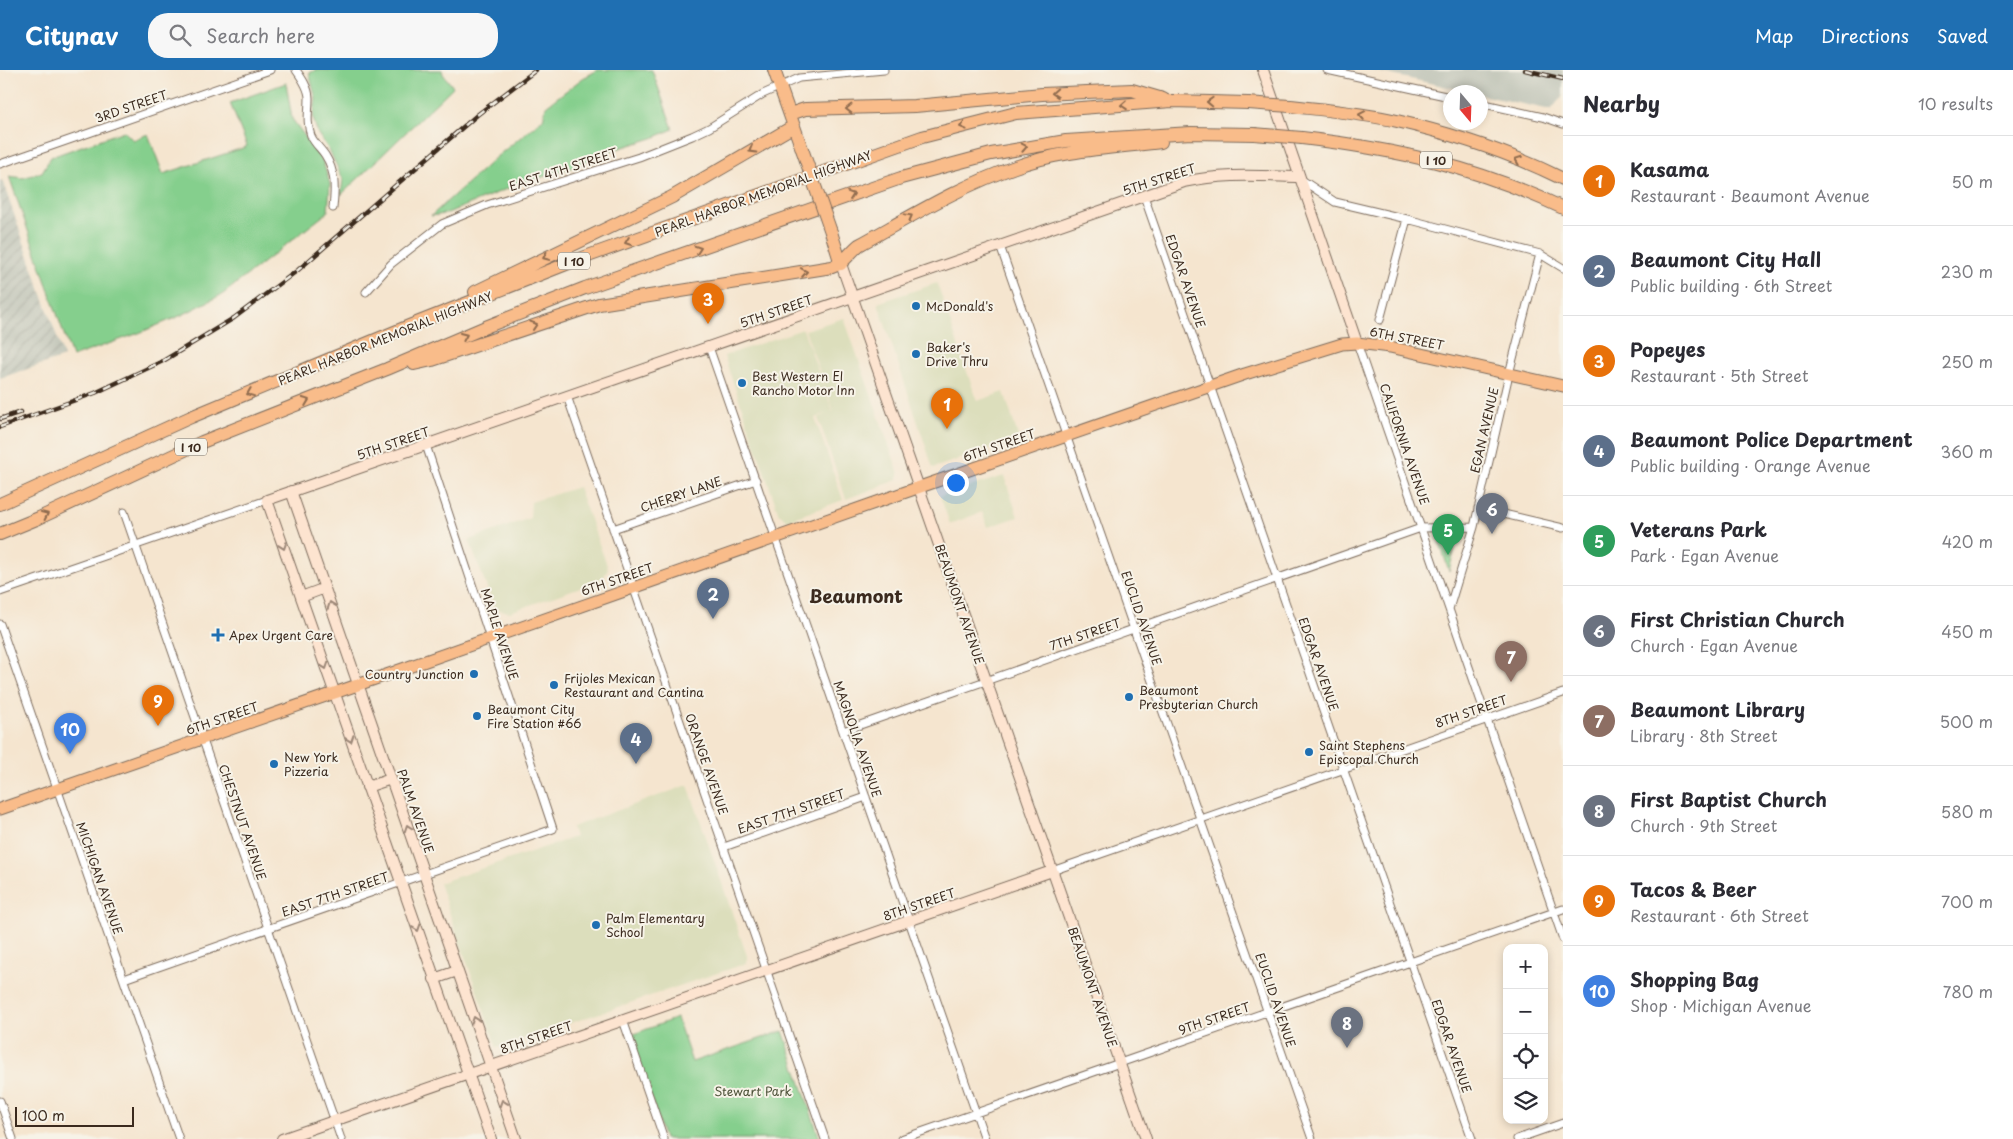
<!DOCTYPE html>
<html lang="en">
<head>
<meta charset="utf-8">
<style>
	:root { --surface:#fff; --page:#f7f7f7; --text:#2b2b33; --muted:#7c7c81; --line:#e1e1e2; --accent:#1f6fb2 }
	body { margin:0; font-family:"Playpen Sans",sans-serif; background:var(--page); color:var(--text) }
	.controls { position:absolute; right:15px; bottom:15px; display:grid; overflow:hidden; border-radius:10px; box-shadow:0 2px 8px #0003 }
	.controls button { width:45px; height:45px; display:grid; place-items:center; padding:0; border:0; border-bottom:1px solid var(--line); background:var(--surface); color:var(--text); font:25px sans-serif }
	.compass { position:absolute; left:1443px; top:15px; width:45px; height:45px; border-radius:50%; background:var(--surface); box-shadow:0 2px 8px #0003; rotate:161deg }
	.scale { position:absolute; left:15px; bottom:12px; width:119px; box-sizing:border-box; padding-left:5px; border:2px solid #3b2a1e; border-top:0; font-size:14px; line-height:18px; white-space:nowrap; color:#3b2a1e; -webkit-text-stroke:4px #f7f3e8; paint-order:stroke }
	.you { position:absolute; left:955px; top:412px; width:18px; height:18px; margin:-12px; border:4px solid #fff; border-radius:50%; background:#1a73e8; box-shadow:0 0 0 8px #1a73e833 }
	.badge { display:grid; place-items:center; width:32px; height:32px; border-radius:50%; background:var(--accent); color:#fff; font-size:16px; font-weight:700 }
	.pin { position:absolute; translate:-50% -41px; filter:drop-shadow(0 1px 2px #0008) }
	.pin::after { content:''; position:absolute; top:26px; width:18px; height:15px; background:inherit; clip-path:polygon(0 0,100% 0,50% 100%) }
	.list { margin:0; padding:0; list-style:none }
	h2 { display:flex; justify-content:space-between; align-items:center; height:65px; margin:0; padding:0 20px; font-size:21px }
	h2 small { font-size:16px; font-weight:400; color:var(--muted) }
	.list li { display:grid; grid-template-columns:32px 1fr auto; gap:15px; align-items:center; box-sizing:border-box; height:90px; padding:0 20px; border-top:1px solid var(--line) }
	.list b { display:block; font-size:19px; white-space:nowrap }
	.list p { margin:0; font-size:16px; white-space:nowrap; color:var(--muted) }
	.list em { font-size:16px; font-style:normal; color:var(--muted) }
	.icon { flex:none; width:28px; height:28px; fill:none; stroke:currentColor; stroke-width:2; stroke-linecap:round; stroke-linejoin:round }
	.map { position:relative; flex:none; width:1563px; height:1069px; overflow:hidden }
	header { display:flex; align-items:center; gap:30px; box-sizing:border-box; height:70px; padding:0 25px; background:var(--accent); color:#fff }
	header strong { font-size:24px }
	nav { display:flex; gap:28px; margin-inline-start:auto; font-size:18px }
	.search { width:350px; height:45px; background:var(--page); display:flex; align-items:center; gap:12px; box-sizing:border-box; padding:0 18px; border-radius:20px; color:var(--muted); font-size:19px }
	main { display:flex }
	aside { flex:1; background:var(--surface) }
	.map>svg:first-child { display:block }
</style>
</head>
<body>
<header>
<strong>Citynav</strong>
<div class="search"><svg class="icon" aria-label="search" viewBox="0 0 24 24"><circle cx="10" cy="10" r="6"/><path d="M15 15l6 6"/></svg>Search here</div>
<nav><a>Map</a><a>Directions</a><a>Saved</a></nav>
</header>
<main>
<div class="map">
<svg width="1563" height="1069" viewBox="0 0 1563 1069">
	<defs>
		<pattern id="industrial-furrows" width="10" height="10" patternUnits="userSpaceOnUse" patternTransform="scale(1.25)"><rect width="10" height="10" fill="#c2c6b9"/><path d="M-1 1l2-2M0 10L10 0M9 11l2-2" fill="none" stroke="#a8aa9f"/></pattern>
	</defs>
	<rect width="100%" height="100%" fill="#f7f3e8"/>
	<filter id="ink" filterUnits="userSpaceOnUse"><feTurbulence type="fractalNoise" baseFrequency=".02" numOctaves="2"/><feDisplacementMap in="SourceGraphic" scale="10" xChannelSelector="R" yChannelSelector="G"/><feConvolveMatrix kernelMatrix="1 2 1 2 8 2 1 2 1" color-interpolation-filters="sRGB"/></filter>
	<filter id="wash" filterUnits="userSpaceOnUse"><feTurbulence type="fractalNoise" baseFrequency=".0096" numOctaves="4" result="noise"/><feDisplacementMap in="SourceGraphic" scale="20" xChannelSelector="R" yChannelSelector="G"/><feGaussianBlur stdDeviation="1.12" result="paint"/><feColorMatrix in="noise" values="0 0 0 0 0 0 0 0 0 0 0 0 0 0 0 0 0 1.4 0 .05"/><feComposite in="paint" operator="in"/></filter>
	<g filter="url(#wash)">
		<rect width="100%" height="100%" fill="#f5e5cf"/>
		<path fill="#dcdebc" d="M937,213L977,331L1004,322L1019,369L933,398L878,233Z
			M844,248L899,404L897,410L846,429L818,348L828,343L815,348L843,430L788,450L779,444L724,286L803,259L833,342H834L805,260Z
			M1004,406L1018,447L988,457L982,442L950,454L940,426Z
			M578,417L608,498L603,509L510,542L495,539L469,470L530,448L531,432Z
			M688,715L747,886V893L497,978L439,813L575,767L572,757Z"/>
		<path fill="url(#industrial-furrows)" d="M2,110L64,287L0,308V111Z"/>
		<path fill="#c2c6b9" d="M1369,0H1563V25L1551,40L1481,25L1480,22H1471Z"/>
		<path fill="#85cf8d" stroke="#607c56" d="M316,0H442L443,4L453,17L341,125L343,109L329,80L318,64L313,48L316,29L309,3Z
			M598,0H652L673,59L653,68L610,81L574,97L514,116L445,144L431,146L495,88L543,49L546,36L583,8Z
			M286,13L292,49L322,89L330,114L328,142L223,224L182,245L139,263L72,287L9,106L23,108L42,102L51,87L124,61L133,70L148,64L163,104L243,78L247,76L230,33Z
			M1438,468L1457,469L1449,501Z
			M677,948L692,992L783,961L820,1069H664L631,965Z"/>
	</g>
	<g filter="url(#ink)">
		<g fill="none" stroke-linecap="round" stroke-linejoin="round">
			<defs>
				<path id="street" d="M296,0C301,7 309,18 309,28C309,42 306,51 311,66C314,73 321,79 325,85C336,102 335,119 333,138
					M1327,0L1450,27
					M1480,33L1543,47L1563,54
					M0,94L270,0
					M1299,108L1335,132L1407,149L1540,184L1563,198
					M1144,126L1472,1069
					M1000,176L1312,1069
					M366,222L391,194L442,154L487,135L639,87L692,66L709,58L763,24L799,8L884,0
					M1380,250L1407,149
					M1357,273L1563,869
					M709,277L985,1069
					M567,326L825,1069
					M1478,438L1563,458
					M124,442L341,1069
					M613,459L756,410
					M0,522L267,430
					M1449,539L1474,457L1509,304L1540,184
					M0,554L179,1069
					M843,661L1421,458L1474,457
					M724,777L866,727
					M1052,801L1563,623
					M124,909L553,759L426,375
					M623,950L664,1069
					M0,1031L13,1069
					M901,1069L1563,839
					M1517,1069L1563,1053"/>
				<path id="secondary" d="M1263,0L1357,273
					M841,194L1146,1069
					M291,421L516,1069
					M301,527L325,518
					M367,717L391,709
					M434,909L457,901
					M282,1069L1052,801
					M491,1069L267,430L1184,112C1223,103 1259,106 1299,107"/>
				<path id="primary" d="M397,601L920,417L1245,304L1342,274L1357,273L1390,277L1563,316
					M0,739L395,602"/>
				<path id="highway" d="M774,0L802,79
					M1290,36C1326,40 1362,43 1397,51C1453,64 1511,83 1563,109
					M790,44L805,39L915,36L1042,24L1132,20L1163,29
					M1302,68C1395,79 1477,97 1563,138
					M831,162L841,194
					M475,222L672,127L794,56
					M414,294L432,290L599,234L832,197C845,193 849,183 859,175C910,147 960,116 1015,97C1061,80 1113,78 1161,72
					M0,434L191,347L409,256L574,191L922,67L1016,43L1172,31L1248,33
					M0,464L39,448L202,372L387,299L488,256L585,218L901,108L991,84L1066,71L1191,63L1254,64"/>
			</defs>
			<use href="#street" stroke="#7c6b5c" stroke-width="9"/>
			<use href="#secondary" stroke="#7c6b5c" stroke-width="12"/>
			<use href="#primary" stroke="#7c6b5c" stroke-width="13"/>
			<use href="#highway" stroke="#7c6b5c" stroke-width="14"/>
			<use href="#street" stroke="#fff" stroke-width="7"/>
			<use href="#secondary" stroke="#fde4d0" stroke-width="10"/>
			<use href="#primary" stroke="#f9bc8a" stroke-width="11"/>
			<use href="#highway" stroke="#f9bc8a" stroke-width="12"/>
			<defs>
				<path id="rail" d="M1525,0L1563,9
					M0,349L21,342
					M0,357L95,323L163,291L234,248L298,200L477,45L536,0"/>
			</defs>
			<use href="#rail" stroke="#3b2a1e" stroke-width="4.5"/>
			<use href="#rail" stroke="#f7f3e8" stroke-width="2.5" stroke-dasharray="8" stroke-linecap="butt"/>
			<defs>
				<path id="highway-bridge" d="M1248,33L1290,36
					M1254,64L1302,68
					M802,79L831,162"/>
			</defs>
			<use href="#highway-bridge" stroke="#7c6b5c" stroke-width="14" stroke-linecap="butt"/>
			<use href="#highway-bridge" stroke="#f9bc8a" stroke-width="12"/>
		</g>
		<defs><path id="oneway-chevron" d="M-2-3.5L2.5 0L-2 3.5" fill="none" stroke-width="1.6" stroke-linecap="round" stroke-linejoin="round" transform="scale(1.25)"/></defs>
		<g stroke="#906c4f">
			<use href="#oneway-chevron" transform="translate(1055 23) rotate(176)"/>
			<use href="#oneway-chevron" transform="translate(1210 32) rotate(-178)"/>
			<use href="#oneway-chevron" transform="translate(1124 35) rotate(176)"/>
			<use href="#oneway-chevron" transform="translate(849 39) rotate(179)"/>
			<use href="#oneway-chevron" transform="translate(1362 45) rotate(-170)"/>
			<use href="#oneway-chevron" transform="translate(963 56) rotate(165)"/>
			<use href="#oneway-chevron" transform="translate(1024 77) rotate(-11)"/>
			<use href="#oneway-chevron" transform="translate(752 80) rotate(150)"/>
			<use href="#oneway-chevron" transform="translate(1518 90) rotate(-159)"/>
			<use href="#oneway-chevron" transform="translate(851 125) rotate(-19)"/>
			<use href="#oneway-chevron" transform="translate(909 147) rotate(-29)"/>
			<use href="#oneway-chevron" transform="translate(628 172) rotate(160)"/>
			<use href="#oneway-chevron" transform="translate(698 179) rotate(-19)"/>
			<use href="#oneway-chevron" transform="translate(546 187) rotate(155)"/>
			<use href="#oneway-chevron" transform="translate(804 202) rotate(-9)"/>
			<use href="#oneway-chevron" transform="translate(534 255) rotate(-18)"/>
			<use href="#oneway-chevron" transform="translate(464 266) rotate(-23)"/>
			<use href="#oneway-chevron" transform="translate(250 323) rotate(158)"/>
			<use href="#oneway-chevron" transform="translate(306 331) rotate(-21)"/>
			<use href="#oneway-chevron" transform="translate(45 445) rotate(-25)"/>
		</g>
		<g stroke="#9c8777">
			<use href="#oneway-chevron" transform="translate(283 476) rotate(71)"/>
			<use href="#oneway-chevron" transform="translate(331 535) rotate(-110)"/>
			<use href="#oneway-chevron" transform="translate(325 596) rotate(71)"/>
			<use href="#oneway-chevron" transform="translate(350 669) rotate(71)"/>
			<use href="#oneway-chevron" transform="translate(408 758) rotate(-109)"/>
			<use href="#oneway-chevron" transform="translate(417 858) rotate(71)"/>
			<use href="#oneway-chevron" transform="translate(475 950) rotate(-109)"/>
			<use href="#oneway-chevron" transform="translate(503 1033) rotate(-109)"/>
		</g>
	</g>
	<g fill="#1f6fb2" stroke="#f7f3e8" stroke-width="2">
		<circle cx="916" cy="236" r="5"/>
		<circle cx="916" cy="284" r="5"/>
		<circle cx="742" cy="313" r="5"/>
		<path d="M215.5 557.5h5v5h5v5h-5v5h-5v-5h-5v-5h5z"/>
		<circle cx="474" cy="604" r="5"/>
		<circle cx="554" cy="615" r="5"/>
		<circle cx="1129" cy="627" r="5"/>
		<circle cx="477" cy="646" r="5"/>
		<circle cx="1309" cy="682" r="5"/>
		<circle cx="274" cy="694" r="5"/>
		<circle cx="596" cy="855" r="5"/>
	</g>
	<g text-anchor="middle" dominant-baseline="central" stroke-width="4" stroke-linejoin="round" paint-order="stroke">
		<g fill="#f7f3e8" stroke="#73665b" stroke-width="1">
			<rect x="1420" y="81.5" width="32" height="17" rx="4"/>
			<rect x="558" y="182.5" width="32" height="17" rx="4"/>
			<rect x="175" y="368.5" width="32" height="17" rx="4"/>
		</g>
		<g font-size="11" font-weight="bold" fill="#3b2a1e">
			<text x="1436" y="90">I 10</text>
			<text x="574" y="191">I 10</text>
			<text x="191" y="377">I 10</text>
		</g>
		<g font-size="12" fill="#3b2a1e" stroke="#f7f3e8">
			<text transform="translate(131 36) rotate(-19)">3RD STREET</text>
			<text transform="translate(563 99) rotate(-18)">EAST 4TH STREET</text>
			<text transform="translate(1159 109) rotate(-18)">5TH STREET</text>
			<text transform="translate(763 123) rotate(-20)">PEARL HARBOR MEMORIAL HIGHWAY</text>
			<text transform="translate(1186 211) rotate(71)">EDGAR AVENUE</text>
			<text transform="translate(776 241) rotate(-19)">5TH STREET</text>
			<text transform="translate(385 268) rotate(-22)">PEARL HARBOR MEMORIAL HIGHWAY</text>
			<text transform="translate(1407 268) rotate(11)">6TH STREET</text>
			<text transform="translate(1484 360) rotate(-77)">EGAN AVENUE</text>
			<text transform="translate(393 373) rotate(-19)">5TH STREET</text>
			<text transform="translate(1405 374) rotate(71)">CALIFORNIA AVENUE</text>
			<text transform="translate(999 375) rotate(-19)">6TH STREET</text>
			<text transform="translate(681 424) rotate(-19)">CHERRY LANE</text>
			<text transform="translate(617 509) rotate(-19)">6TH STREET</text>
			<text transform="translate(960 534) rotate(71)">BEAUMONT AVENUE</text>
			<text transform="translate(1142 548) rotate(71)">EUCLID AVENUE</text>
			<text transform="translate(500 564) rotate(72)">MAPLE AVENUE</text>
			<text transform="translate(1085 564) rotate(-19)">7TH STREET</text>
			<text transform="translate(1319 594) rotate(71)">EDGAR AVENUE</text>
			<text transform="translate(1471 641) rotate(-19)">8TH STREET</text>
			<text transform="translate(222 648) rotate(-19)">6TH STREET</text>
			<text transform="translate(858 669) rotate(71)">MAGNOLIA AVENUE</text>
			<text transform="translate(707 694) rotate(71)">ORANGE AVENUE</text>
			<text transform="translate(416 741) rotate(71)">PALM AVENUE</text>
			<text transform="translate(791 741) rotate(-19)">EAST 7TH STREET</text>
			<text transform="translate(243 752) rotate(71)">CHESTNUT AVENUE</text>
			<text transform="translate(100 808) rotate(71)">MICHIGAN AVENUE</text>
			<text transform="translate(335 824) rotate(-19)">EAST 7TH STREET</text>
			<text transform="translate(919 834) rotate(-19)">8TH STREET</text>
			<text transform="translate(1093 917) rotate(71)">BEAUMONT AVENUE</text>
			<text transform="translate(1276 930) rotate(71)">EUCLID AVENUE</text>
			<text transform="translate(1214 948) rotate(-19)">9TH STREET</text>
			<text transform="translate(536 967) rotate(-19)">8TH STREET</text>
			<text transform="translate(1452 976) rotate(71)">EDGAR AVENUE</text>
		</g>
		<g font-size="12" fill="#3b2a1e" stroke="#f7f3e8" text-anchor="start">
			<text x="926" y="236">McDonald's</text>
			<text x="926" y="277">Baker's<tspan x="926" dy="14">Drive Thru</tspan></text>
			<text x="752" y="306">Best Western El<tspan x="752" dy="14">Rancho Motor Inn</tspan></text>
			<text x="229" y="565">Apex Urgent Care</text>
			<text x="464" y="604" text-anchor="end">Country Junction</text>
			<text x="564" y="608">Frijoles Mexican<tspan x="564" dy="14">Restaurant and Cantina</tspan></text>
			<text x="1139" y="620">Beaumont<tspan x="1139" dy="14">Presbyterian Church</tspan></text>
			<text x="487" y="639">Beaumont City<tspan x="487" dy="14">Fire Station #66</tspan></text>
			<text x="1319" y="675">Saint Stephens<tspan x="1319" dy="14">Episcopal Church</tspan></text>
			<text x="284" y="687">New York<tspan x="284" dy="14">Pizzeria</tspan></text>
			<text x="606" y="848">Palm Elementary<tspan x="606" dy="14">School</tspan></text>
		</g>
		<g font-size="12" fill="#4e533a" stroke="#f7f3e8">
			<text x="753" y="1021">Stewart Park</text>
		</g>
		<g font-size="18" font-weight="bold" fill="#3b2a1e" stroke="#f7f3e8">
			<text x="856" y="525">Beaumont</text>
		</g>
	</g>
</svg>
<div class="controls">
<button>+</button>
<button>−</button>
<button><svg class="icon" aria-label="locate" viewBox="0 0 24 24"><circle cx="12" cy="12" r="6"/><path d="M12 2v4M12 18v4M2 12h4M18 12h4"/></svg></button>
<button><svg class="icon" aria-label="layers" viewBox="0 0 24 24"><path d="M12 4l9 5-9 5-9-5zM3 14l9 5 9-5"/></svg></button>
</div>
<svg class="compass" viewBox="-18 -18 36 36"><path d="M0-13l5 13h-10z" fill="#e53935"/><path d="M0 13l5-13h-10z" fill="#7c7c81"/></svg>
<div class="scale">100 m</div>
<div class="you"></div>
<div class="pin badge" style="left:947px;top:359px;background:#e8710a">1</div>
<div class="pin badge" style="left:713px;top:549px;background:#5c6f8a">2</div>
<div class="pin badge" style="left:708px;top:254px;background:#e8710a">3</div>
<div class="pin badge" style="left:636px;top:694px;background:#5c6f8a">4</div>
<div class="pin badge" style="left:1448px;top:485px;background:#2e9e5b">5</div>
<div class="pin badge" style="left:1492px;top:464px;background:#6b7280">6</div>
<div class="pin badge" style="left:1511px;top:612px;background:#8d6e63">7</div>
<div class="pin badge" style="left:1347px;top:978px;background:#6b7280">8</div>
<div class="pin badge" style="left:158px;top:656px;background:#e8710a">9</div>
<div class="pin badge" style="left:70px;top:684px;background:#3f7fe0">10</div>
</div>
<aside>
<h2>Nearby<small>10 results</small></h2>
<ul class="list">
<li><span class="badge" style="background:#e8710a">1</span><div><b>Kasama</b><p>Restaurant · Beaumont Avenue</p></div><em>50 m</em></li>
<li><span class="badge" style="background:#5c6f8a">2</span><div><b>Beaumont City Hall</b><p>Public building · 6th Street</p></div><em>230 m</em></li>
<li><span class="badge" style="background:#e8710a">3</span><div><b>Popeyes</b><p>Restaurant · 5th Street</p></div><em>250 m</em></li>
<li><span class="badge" style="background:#5c6f8a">4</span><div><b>Beaumont Police Department</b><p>Public building · Orange Avenue</p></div><em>360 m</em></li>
<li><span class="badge" style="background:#2e9e5b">5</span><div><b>Veterans Park</b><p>Park · Egan Avenue</p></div><em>420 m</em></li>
<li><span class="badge" style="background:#6b7280">6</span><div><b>First Christian Church</b><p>Church · Egan Avenue</p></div><em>450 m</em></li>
<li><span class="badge" style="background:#8d6e63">7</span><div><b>Beaumont Library</b><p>Library · 8th Street</p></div><em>500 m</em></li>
<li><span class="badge" style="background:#6b7280">8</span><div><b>First Baptist Church</b><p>Church · 9th Street</p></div><em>580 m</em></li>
<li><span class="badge" style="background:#e8710a">9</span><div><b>Tacos &amp; Beer</b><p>Restaurant · 6th Street</p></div><em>700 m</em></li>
<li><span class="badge" style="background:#3f7fe0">10</span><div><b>Shopping Bag</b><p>Shop · Michigan Avenue</p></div><em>780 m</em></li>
</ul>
</aside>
</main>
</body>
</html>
